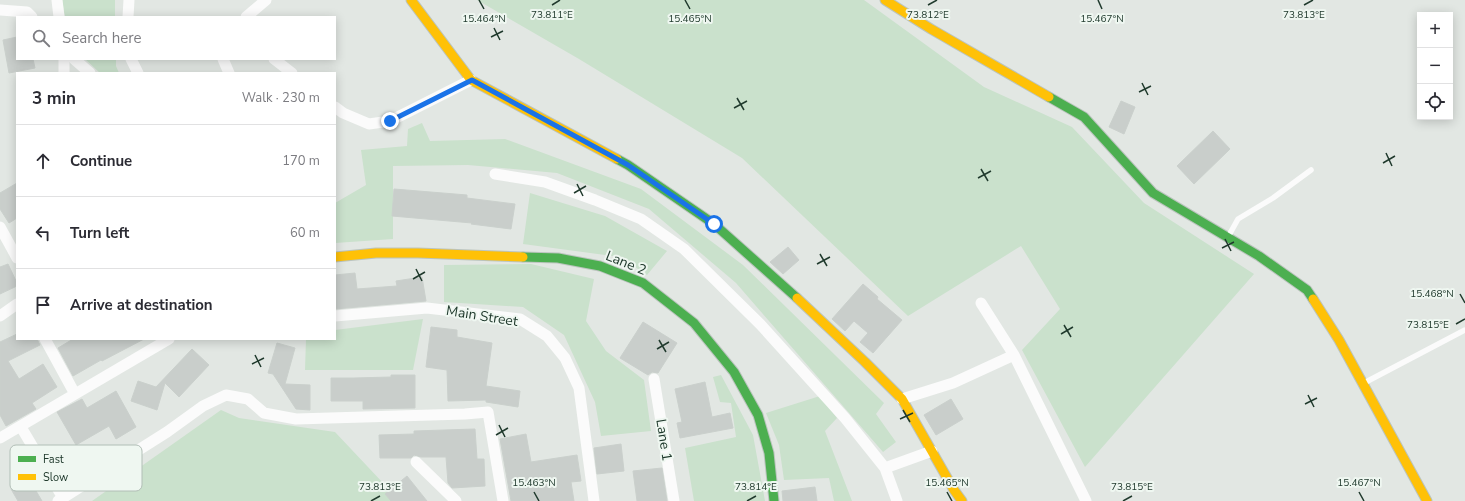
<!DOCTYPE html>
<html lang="en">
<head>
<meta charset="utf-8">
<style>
	:root { --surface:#fff; --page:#f7f7f7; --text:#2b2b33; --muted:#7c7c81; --line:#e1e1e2 }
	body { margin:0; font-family:"Nunito Sans",sans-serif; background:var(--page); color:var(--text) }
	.controls { position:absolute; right:12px; top:12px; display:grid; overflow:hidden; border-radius:0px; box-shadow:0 2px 10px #0003 }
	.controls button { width:36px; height:36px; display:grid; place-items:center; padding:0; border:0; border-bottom:1px solid var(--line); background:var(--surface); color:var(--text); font:20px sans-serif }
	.stop { position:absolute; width:12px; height:12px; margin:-9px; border:3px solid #1a73e8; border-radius:50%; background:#fff }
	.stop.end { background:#1a73e8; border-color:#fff; box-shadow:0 1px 4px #0008 }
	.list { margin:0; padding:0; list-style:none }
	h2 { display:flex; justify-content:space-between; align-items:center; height:52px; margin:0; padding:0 16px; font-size:17px }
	h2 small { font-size:13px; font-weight:400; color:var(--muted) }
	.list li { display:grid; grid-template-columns:26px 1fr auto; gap:12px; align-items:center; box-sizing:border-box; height:72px; padding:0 16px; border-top:1px solid var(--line) }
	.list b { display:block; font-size:15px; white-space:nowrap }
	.list em { font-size:13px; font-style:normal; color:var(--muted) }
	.icon { flex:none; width:22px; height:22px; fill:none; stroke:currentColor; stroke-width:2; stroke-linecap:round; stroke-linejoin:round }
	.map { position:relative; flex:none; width:1465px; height:501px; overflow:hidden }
	.search { position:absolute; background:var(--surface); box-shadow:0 2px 10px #0003; left:16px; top:16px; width:320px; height:44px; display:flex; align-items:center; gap:10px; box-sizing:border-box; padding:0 14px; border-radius:0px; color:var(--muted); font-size:15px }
	.panel { position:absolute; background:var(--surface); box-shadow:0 2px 10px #0003; left:16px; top:72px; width:320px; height:268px; border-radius:0px }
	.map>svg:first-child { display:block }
</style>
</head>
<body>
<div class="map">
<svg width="1465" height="501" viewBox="0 0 1465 501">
	<rect width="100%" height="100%" fill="#e2e7e3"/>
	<path fill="#cae1cc" d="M62,0H115V17H65Z
		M477,0H864L984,87L1072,127L1144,203L1254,274L1085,467L1022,350L1060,309L1021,246L908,316L742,158L579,59Z
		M85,59H116V66L119,73H100Z
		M422,123L430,141L505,139L641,189L743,265L884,403L876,414L896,442L883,452L736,283L649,209L557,173L468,165L393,166V239L335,243V203L366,185L361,150L407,146L408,129Z
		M530,193L605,216L667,251L647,275L620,257L523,244Z
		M531,264L594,279L586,321L606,351L644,380L651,431L601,436L595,402L564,335L523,307L444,302V265Z
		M423,319L413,370H305L306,339H335V330Z
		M721,375L753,435L765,501H694L685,448L736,437L731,403L720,402L713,377Z
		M820,396L837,418L825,431L852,501H834L829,478L784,480L779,445L766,413Z
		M221,410L239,418L335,432L400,501H92Z"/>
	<path fill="#c9cecb" stroke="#cad0cc" d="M17,37V59H33L35,68L9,73L3,40Z
		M1121,101L1135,107L1124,134L1109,127Z
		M1213,131L1230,149L1194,184L1177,166Z
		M17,183V218L9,223L0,209V193Z
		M394,189L467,195V198L515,204L511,229L471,224L472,223L392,216Z
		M788,247L799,260L783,274L770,262Z
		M8,264L17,283V286L0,294V267Z
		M355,273L357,289L397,286L396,281L422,277L426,301L335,309V275Z
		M863,284L878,297L877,299L902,320L873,353L860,342L868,333L854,321L845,331L832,319Z
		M643,322L677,343L658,373L652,372L648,375L620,358Z
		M431,327L457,330V337L492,343L486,386L520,391L518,407L486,402V400L448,401L447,370L426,367Z
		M17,334V339H37L40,345L8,361L19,379L43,364L57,387L32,403L36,409L6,426L0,415V342Z
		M73,339H144L102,361L101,360L73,376L58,348Z
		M277,343L295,348L285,384L310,385V410L296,409L273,374L268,373Z
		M192,349L209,365L179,397L165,383L157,410L131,401L138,381L156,387Z
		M391,375H415V408L363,409V401H331V378H354L391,377Z
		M705,382L712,417L730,413L733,428L680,438L677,423L682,422L675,389Z
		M116,391L136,427L116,439L109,426L76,445L57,412L82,399L87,408Z
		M951,399L963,419L936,435L924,415Z
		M475,429L477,459H484L485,486L452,488L448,483L446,457H421L414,455L411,458H380L379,435L414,434V431Z
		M526,434L531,462L577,455L581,481L571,482L574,501H511L500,439Z
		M621,444L624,471L597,474L594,448Z
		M662,468L667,501H637L633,471Z
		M407,476L427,501H391L385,494Z
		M29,479L42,501H18L11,489Z
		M815,487L817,501H783L782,491Z"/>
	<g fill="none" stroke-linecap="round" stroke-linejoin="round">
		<defs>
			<path id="fast" d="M1049,97L1084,117L1153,193L1259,256L1307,290L1313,299
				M617,159L628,165L714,224L797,298
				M523,257L558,258L600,266L643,283L694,323L734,372L758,415L769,453L774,501"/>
			<path id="slow" d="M411,0L471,80L617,159
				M885,0L931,29L1049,97
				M335,257L376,253H418L523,257
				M797,298L865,362L902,399L954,490L962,501
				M1313,299L1339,340L1427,501"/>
		</defs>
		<use href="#fast" stroke="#bbc4be" stroke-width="11"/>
		<use href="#slow" stroke="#bbc4be" stroke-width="11"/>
		<path stroke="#fbfbfb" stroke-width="5.5" d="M1228,237L1238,219L1273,198L1311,170
			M1364,383L1465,330"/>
		<path stroke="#fbfbfb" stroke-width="11" d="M57,0L59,17
			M0,10L27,12L32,17
			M128,17L129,0
			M246,17L266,0
			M64,59V73
			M74,59L90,73
			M131,59L138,73
			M223,59L229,73
			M274,59L292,73
			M335,107L343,113L369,124L390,121L471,80
			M495,174L545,182L595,200L641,219L684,249L760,324L845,418L885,468L897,501
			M0,227L17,258
			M981,303L1014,355
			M0,316L17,304
			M335,316L427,308L520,319L547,336L565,358L579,388L594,501
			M45,339L75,394
			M654,379L674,501
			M902,399L953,383L1014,355L1086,501
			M21,427L63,498
			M0,438L169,339
			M416,462L456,501
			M885,468L932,451
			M58,501L167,432L203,406L226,395L248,399L264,413L296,419L465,414L488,412L503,501"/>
		<use href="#fast" stroke="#4caf50" stroke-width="9"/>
		<use href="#slow" stroke="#ffc107" stroke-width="9"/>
	</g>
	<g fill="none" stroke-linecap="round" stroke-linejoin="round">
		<path stroke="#1a73e8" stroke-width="5" d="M390,121L472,80L628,165L714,224"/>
	</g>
	<path fill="none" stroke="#203a2d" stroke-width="1.5" d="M479,0L484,9M685,0L690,9M1098,0L1102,9M552,5L560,0M928,5L937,0M1304,5L1313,0M494,28L500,40M491,37L503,31M1142,83L1148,95M1139,92L1151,86M737,98L744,110M734,108L747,101M1386,153L1392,166M1383,163L1395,156M981,169L988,181M978,178L991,171M577,184L583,196M574,193L586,186M1225,239L1231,251M1222,248L1234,242M820,254L827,266M817,264L830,257M416,269L422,281M413,279L425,272M1460,294L1465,303M1456,324L1465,319M1064,325L1071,337M1061,334L1073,327M659,340L666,352M657,349L669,342M255,355L261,367M252,364L264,358M1308,395L1314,407M1305,404L1317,398M903,410L910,422M900,419L913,413M499,425L505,437M496,435L508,428M534,492L539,501M947,492L952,501M1359,492L1364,501M371,501L380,496M747,501L756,496M1123,501L1132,496"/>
	<g text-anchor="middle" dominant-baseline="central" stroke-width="4" stroke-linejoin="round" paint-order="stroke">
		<g font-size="14" fill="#203a2d" stroke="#eff7f1">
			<text transform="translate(626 263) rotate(22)">Lane 2</text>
			<text transform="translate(482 316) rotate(9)">Main Street</text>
			<text transform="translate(664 440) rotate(81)">Lane 1</text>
		</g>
	</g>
	<rect x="10" y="445" width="132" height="46" rx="6" fill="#eff7f1" stroke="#b1beb6" stroke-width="1"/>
	<rect x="18" y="456" width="18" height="6" fill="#4caf50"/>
	<rect x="18" y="474" width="18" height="6" fill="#ffc107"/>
	<g font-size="11" fill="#203a2d">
		<text x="43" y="463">Fast</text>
		<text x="43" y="481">Slow</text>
	</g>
	<g font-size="10" text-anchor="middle" fill="#203a2d" stroke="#eff7f1" stroke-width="4" stroke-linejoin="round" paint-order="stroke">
		<text x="552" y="18">73.811°E</text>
		<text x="1304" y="18">73.813°E</text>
		<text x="928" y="18">73.812°E</text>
		<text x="484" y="22">15.464°N</text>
		<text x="690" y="22">15.465°N</text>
		<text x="1102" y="22">15.467°N</text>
		<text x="1432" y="297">15.468°N</text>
		<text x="1428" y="328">73.815°E</text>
		<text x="534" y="486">15.463°N</text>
		<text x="947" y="486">15.465°N</text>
		<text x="1359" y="486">15.467°N</text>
		<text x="380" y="490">73.813°E</text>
		<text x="756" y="490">73.814°E</text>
		<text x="1132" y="490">73.815°E</text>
	</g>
</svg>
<div class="controls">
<button>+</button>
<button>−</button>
<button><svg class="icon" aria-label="locate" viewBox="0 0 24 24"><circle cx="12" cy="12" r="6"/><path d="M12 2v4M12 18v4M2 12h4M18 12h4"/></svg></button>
</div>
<div class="stop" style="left:714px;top:224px"></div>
<div class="stop end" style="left:390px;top:121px"></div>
<div class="search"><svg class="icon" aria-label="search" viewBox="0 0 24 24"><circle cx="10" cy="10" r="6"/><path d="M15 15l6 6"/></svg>Search here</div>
<section class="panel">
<h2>3 min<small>Walk · 230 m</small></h2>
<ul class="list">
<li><svg class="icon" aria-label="ahead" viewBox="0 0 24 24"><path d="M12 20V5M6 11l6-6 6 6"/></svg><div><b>Continue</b></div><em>170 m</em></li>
<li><svg class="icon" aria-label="left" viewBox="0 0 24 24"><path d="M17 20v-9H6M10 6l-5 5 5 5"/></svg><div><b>Turn left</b></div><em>60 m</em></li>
<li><svg class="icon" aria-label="arrive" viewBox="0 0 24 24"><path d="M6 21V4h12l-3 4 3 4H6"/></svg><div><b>Arrive at destination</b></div></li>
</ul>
</section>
</div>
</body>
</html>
